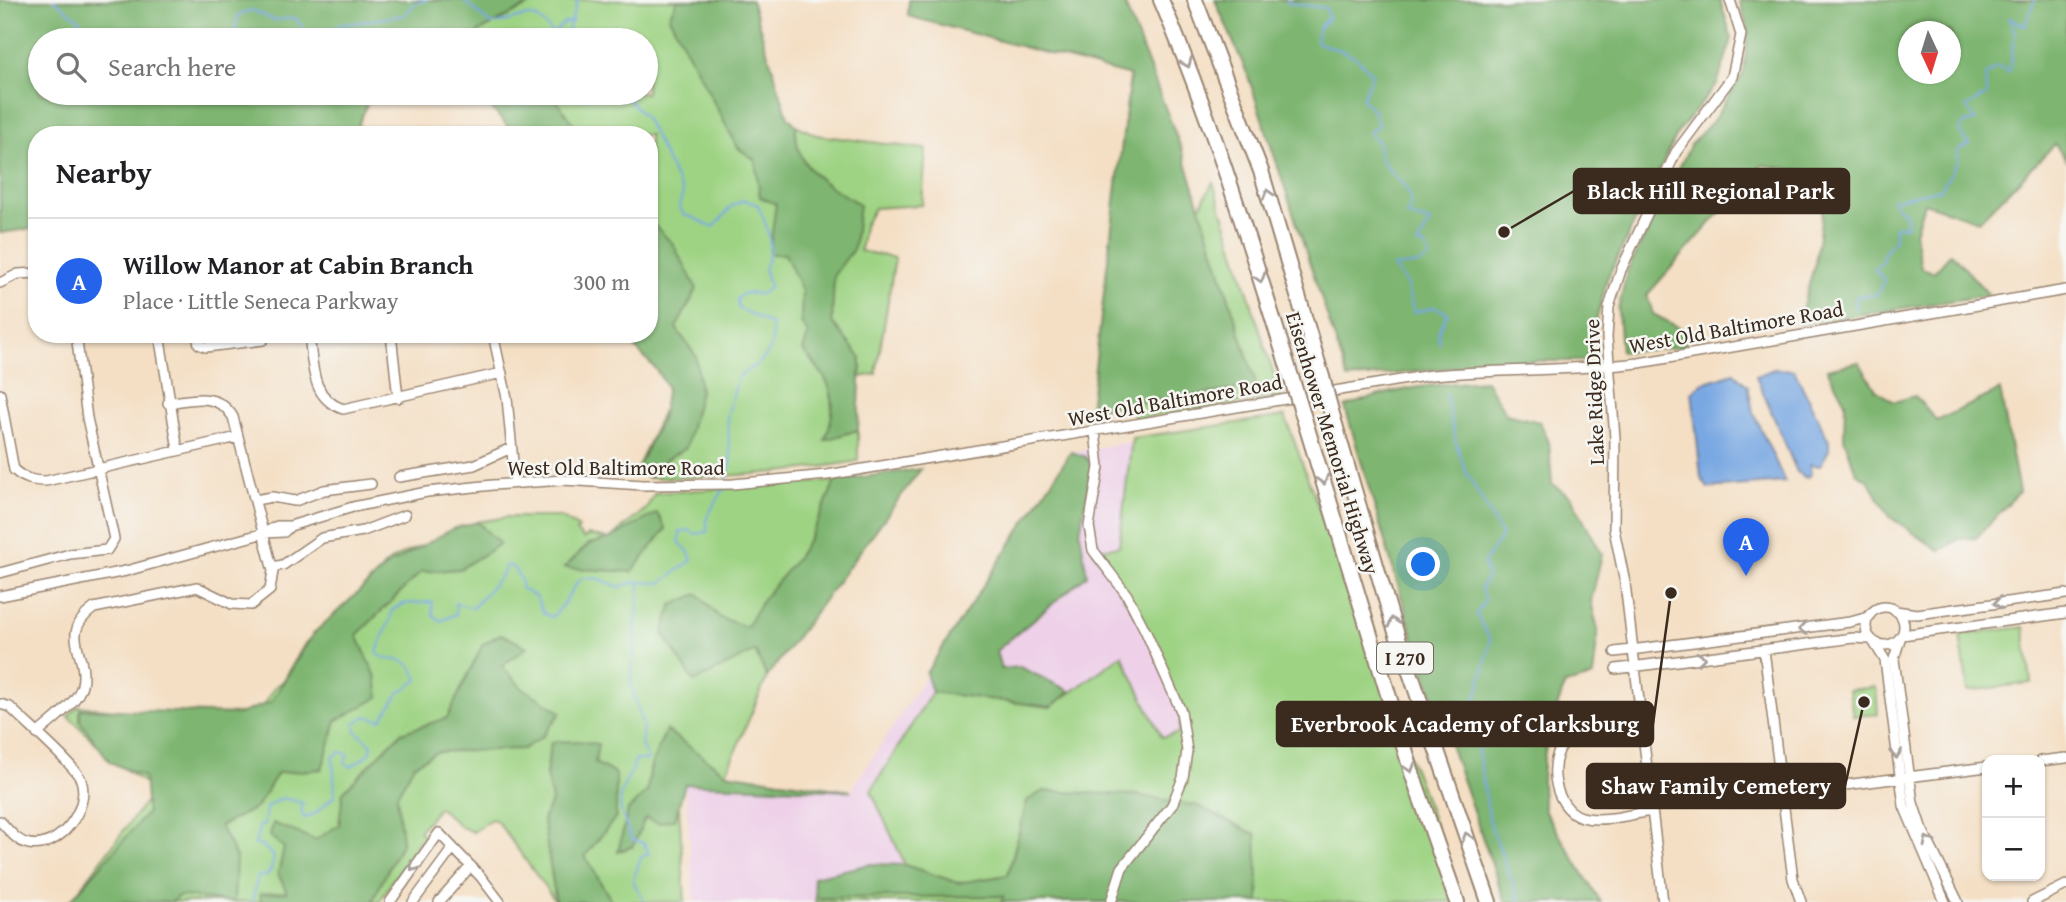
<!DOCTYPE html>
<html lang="en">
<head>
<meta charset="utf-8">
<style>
	:root { --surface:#fff; --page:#f2f2f2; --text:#202124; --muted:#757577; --line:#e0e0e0; --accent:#2563eb }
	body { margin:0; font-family:"Gentium Book Plus",serif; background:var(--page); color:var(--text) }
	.controls { position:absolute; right:21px; bottom:21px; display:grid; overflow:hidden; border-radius:14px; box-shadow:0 2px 5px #0004 }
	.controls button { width:63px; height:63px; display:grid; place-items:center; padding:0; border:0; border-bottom:2px solid var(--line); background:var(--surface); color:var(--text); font:35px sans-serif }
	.compass { position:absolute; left:1898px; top:21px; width:63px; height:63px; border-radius:50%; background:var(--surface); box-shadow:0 2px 5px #0004; rotate:176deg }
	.you { position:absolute; left:1424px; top:565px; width:24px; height:24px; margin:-18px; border:5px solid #fff; border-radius:50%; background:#1a73e8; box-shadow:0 0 0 10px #1a73e833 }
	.badge { display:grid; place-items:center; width:46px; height:46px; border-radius:50%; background:var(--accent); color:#fff; font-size:23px; font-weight:700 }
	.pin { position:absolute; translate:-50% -58px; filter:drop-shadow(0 2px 4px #0008) }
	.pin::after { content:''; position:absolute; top:37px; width:24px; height:21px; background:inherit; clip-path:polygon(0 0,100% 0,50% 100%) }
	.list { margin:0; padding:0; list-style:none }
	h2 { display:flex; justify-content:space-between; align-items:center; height:91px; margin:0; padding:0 28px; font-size:30px }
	h2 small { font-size:23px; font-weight:400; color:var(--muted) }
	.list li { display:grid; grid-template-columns:46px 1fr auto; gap:21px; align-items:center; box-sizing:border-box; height:126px; padding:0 28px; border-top:2px solid var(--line) }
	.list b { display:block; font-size:26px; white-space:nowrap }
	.list p { margin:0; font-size:23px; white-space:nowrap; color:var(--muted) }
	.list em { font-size:23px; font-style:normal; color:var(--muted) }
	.icon { flex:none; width:38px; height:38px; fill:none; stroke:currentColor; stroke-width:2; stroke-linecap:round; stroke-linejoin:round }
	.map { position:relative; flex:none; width:2066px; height:902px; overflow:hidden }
	.search { position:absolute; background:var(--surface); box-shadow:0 2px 5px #0004; left:28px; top:28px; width:630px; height:77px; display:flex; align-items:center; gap:18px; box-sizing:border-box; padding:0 24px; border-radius:38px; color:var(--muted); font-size:26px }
	.panel { position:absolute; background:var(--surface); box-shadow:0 2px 5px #0004; left:28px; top:126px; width:630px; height:217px; border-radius:28px }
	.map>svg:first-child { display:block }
</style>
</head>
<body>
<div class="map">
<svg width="2066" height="902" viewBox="0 0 2066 902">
	<rect width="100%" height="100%" fill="#f6f6f2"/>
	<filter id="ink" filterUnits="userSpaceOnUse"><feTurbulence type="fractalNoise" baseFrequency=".0143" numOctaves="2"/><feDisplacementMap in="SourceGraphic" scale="14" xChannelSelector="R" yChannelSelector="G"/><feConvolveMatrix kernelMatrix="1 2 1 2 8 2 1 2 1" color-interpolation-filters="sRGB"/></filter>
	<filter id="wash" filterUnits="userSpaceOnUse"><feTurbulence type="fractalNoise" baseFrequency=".00686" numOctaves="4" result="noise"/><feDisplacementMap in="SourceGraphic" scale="28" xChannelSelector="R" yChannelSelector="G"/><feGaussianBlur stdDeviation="1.57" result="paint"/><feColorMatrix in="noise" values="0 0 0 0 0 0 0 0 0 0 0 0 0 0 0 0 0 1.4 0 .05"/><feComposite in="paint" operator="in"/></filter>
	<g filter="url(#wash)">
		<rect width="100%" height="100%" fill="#f4dfc4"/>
		<path fill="#eed0e8" d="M1285,416L1436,902H694L685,784L851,791L1071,452Z"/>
		<path fill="#9ed383" stroke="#6c7e50" stroke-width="2" d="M522,0H677L670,17L726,125L859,205C826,184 793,169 796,125L816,135L926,149L922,205L874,208L864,226L860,251L895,258L876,374L861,377V358L829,381L833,419L825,439L858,430V461C788,474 720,477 649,478L654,472L636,471L676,381L649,334V135H525L499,93H646V40H480L477,33L515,12Z
			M1213,182L1281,397L1133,419L1171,261Z
			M1285,416L1463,902H1259L1255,835L1027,801L1008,875L958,883L905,865L871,791L932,692L1051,707L1122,655L1162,737L1179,733L1181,711L1145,630L1093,550L1119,546L1132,438Z
			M835,481C824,508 813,536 795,560C776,585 761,597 747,627L767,677L726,773L666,730L651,766L647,792L628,810L633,846L645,818L675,819L679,806L685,902H612L585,856L616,817L595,760L549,754L546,774L552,800L543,820L556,902L497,821L491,819L473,832L461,827L439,807L419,831L423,835L379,902H70L154,790L116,763L68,716L78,706L252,724L274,688L284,680L305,643L380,572C389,551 458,535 482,526L477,522L508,517H561L579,528L576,531L584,539L588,535L609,539L646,509L655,493Z
			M2024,627L2031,683L1968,691L1960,635Z
			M1876,687L1878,714L1853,716L1849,690Z
			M1004,896L1002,902H815L816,898Z"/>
		<path fill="#7eb571" stroke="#5c7048" stroke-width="2" fill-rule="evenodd" d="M0,0H539L478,32L480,40H40V93H404L395,98L368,102L354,135H37V228L0,233Z
			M677,0H751L788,117L796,125C793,169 826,184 859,204L854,248L834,275L832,322L861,358L858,430L825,440C841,398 831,381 803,351L808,334L801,322L802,291L785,254H769L776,204L760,197L755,160L738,148L669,17Z
			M909,0H1123L1183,153L1257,387L1090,409L1130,76L908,16Z
			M1215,0H1720L1732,39L1717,84L1678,132L1607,279L1586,361H1512L1348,379L1247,73Z
			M1739,0H2066V160L2055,144L1979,221L1924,203L1915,233L1921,268L1934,272L1951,253L1989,295L1798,324L1815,263L1828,174L1762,165L1647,295L1653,314L1686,331L1685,347L1621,352L1618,310L1627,272L1691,144L1713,121L1744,72L1748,29ZM1909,32H1951V74H1909Z
			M477,93H551L582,135H516Z
			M649,220L673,244L697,289L676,328L696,356L700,391L686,448L665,460L649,478L636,471L661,420L667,387L655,368L621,334H649Z
			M1859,362L1876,390L1894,402L1915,396L1937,421L2000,390L2019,492L1976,538L1959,539L1940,551L1890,517L1868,480L1856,473L1844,438L1845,402L1827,369Z
			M1486,381L1506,414L1540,422L1549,442L1552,484L1571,497L1602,554L1591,601L1598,631L1593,677L1565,684C1551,726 1535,767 1545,812L1601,902H1505L1419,656L1345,407C1390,388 1437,384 1486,381Z
			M1071,452L1086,457L1092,467L1080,532L1087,575L996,651L1001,669L1020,667L1070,691L1051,707L932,692L926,673Z
			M921,469L767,677L755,651L694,682L663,633L672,605L698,594L720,618L747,627C762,596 775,586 795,560C813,536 824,508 835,481Z
			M657,513L666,529L632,572L564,568L589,544L609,539Z
			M477,522L500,544L460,569L421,572L357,635L376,677L379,697L336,721L322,769L278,773L256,808L220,826L236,857L234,902C213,902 198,896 178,896L172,902H69L147,813L144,777L110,762L80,721V709L239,714L271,702L314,633L387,566L452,529Z
			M501,634L527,647L502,666L521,687L561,712L542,737L523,749L436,752L414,765L397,795L402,842L372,902H261L260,894L287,892L278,874L284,848L270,836L273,823L315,840L339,825L343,792L401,733L447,718L483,644Z
			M666,730L726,773L851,791L685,784L675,819L658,823L645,818L633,846L618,852L628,810L647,792L651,766Z
			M578,741L598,744L595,763L616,774V817L585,856L612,902H556L543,820L552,800L546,774L551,742Z
			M1043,791L1136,795L1198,806L1256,835L1259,902H1002L1003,896L816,898L813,877L871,864L905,865L958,883L1008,875L1027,801Z"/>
		<path fill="#78a7e2" stroke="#5a6880" stroke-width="2" d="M1774,369L1794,370L1829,441V450L1820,466L1810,465L1811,474L1806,478L1797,472L1756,376Z
			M1734,373L1748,386L1753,412L1785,482L1708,488L1701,478L1692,392L1703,383Z"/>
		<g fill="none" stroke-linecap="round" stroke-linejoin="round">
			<path stroke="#78a7e2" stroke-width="2" d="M54,0L79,19L90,40
				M463,0L491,24C522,23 529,1 553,34L563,24L573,21
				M1288,0L1287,3L1326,8L1328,18L1318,29L1316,42C1340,51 1358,52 1372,75L1362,99L1374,111L1378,125L1368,133L1378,142C1379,147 1378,155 1381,159C1390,177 1423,191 1406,215L1430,222L1417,245L1425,246L1430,257L1419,264L1393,267L1406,283L1414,313L1434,307L1448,313L1438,332L1439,343
				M229,40L234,36L238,15L252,10L274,20L296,18L310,40
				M316,40L339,25L405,15L415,3L427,0
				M565,40L578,0
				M587,40L589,38L597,40
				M623,93L646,119L683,193L679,206L684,215C695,216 702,224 714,227L732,206L744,200L758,205C768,229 776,245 764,269L770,287L761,294L744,293L737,299L738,308L772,325C774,359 762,360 738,377L727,417L731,463L726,481
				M1856,309V296L1877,295L1884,280L1874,269L1882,263L1884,251L1895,240V226H1907L1905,214L1892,200L1941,189L1959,160L1957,151L1969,144L1960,132L1963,124L1976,120L1966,107L1987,95L1985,76L1997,67L2009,72L2015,32L2009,18L2025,26L2035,0
				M1446,395L1456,443L1466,472L1502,536L1484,562L1487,576L1481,589L1485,600L1476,614L1491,641L1472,714L1490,823L1520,902
				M640,582L631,685L643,726L641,745L648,760H635C633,771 628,777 624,786C614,805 626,823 632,840L644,843L649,854L641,857L633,881L645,902
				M252,902L258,876H266L271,870L274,857L263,846L255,845L259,826L264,825L266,807L283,798L303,803L301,811L304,818L316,813L335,795L333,757L340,752L348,754L345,762L351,767L370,753L372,745L356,731L355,723L366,716L381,720L400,692L418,680C406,649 395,667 377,654C379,638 393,622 392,610L403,604L432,602L433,615L441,621L456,614L455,603L473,608L503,573L506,565L513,567L521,580V588L536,597L543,613L552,617C567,604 570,588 582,578L600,579L619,587L635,582L661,583L692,560L688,551L679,542L680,532L690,530L694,534L707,532V517L725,487"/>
		</g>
	</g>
	<g filter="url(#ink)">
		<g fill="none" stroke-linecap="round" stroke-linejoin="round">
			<defs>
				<path id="minor" d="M0,283L18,274L37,273
					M159,334L178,450
					M197,334L199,344L206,347L263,340L267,334
					M309,334C313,363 310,398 343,409L502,373
					M391,334L398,398
					M493,334L507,398L515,483
					M0,394L14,470C24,479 33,481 46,481L238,437
					M1095,432L1099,467L1089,526L1093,550L1127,595L1145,630L1181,711L1187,751L1183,778L1172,805L1122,868L1111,902
					M399,477L474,465L511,448
					M255,500L272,497L295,501L324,490L371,484
					M264,533L284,532L290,526L353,507L427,492L493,485L563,480L643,485L733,484L827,475L1431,375C1501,369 1570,371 1639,363L2066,290
					M272,567L283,565L322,538L363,531L405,515
					M0,573L70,554L107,550L114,539L87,418L76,334
					M0,596L126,571L264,533L277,526H290
					M1866 626a19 19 0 1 1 38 0a19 19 0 1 1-38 0Z
					M1896,611L1917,614L2066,594
					M1902,635L2066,613
					M1900,639L1894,659L1913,803L1921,827L1958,902
					M1873,641L1885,660L1904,806L1945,902
					M1764,650L1793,879L1801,902
					M1615,652L1850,622L1869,617
					M1616,669L1853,638L1871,639
					M0,704L10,707C23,721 76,766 81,780C91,808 59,850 29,844C17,842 8,829 0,821
					M1641,725C1620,728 1590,727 1572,737C1544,751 1552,809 1582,817C1602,823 1631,814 1652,811
					M37,734C50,722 78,703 82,685C89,653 57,635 94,608L197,587L232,604L251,605L270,590L273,571L233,417C218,392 194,399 168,403
					M2040,761L2066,758
					M1782,793L1987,767
					M390,902L439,833L481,877L500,902
					M413,902L453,848
					M439,902L471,866
					M1663,902L1625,583L1614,529L1615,438L1607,337L1609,307L1621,270L1676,152L1732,77L1741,35L1730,0
					M2032,902L2066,885"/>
				<path id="highway" d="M1161,0C1214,124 1252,252 1292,380
					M1195,0L1261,171L1322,377
					M1331,411L1392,620L1489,902
					M1303,415L1413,776L1457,902"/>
			</defs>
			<use href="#minor" stroke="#988471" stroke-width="12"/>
			<use href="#highway" stroke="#988471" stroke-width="18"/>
			<use href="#minor" stroke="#fff" stroke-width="9"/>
			<use href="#highway" stroke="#fff" stroke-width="14"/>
			<defs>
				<path id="highway-bridge" d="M1322,377L1331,411
					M1292,380L1303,415"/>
			</defs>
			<use href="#highway-bridge" stroke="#988471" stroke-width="18" stroke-linecap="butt"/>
			<use href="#highway-bridge" stroke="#fff" stroke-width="14"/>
		</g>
		<defs><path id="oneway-chevron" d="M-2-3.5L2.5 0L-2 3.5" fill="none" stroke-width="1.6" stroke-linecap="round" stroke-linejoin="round" transform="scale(1.75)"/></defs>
		<g stroke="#a79f9a">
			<use href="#oneway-chevron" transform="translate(1187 63) rotate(68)"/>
			<use href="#oneway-chevron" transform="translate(1268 194) rotate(-107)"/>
			<use href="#oneway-chevron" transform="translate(1260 278) rotate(73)"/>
			<use href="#oneway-chevron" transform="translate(1323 480) rotate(73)"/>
			<use href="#oneway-chevron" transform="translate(1998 603) rotate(173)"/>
			<use href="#oneway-chevron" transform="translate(1393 622) rotate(-108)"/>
			<use href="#oneway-chevron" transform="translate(1803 629) rotate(173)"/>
			<use href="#oneway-chevron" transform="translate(1701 658) rotate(-7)"/>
			<use href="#oneway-chevron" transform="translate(1896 754) rotate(83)"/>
			<use href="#oneway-chevron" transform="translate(1410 768) rotate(73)"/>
			<use href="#oneway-chevron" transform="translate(1467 837) rotate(-109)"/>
			<use href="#oneway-chevron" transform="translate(1928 841) rotate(-116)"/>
			<use href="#oneway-chevron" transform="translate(414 867) rotate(126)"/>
		</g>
	</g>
	<g text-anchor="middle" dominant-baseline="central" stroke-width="5" stroke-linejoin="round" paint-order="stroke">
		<rect fill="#f6f6f2" stroke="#73675e" stroke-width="2" x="1377" y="642.5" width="56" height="31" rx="5"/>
		<g font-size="19" font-weight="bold" fill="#3b2a1e">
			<text x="1405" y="658">I 270</text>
		</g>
		<g font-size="21" fill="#3b2a1e" stroke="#f6f6f2">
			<text transform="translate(1736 327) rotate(-10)">West Old Baltimore Road</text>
			<text transform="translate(1594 392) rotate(-92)">Lake Ridge Drive</text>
			<text transform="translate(1175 400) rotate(-10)">West Old Baltimore Road</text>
			<text transform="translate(1333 443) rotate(73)">Eisenhower Memorial Highway</text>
			<text x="616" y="467">West Old Baltimore Road</text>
		</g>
	</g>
	<path fill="none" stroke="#3b2a1e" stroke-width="2.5" d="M1504 232L1574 191M1671 593L1653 724M1864 702L1845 786"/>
	<g fill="#3b2a1e" stroke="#f6f6f2" stroke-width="2.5">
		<circle cx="1504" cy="232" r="7"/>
		<circle cx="1671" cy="593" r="7"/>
		<circle cx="1864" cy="702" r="7"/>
	</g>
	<g fill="#3b2a1e" stroke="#3b2a1e" stroke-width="2.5">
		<rect x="1574" y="169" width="275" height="44" rx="7"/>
		<rect x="1277" y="702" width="376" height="44" rx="7"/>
		<rect x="1587" y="764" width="258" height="44" rx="7"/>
	</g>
	<g font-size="23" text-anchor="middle" font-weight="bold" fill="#fff">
		<text x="1711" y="199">Black Hill Regional Park</text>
		<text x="1465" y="732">Everbrook Academy of Clarksburg</text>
		<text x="1716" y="794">Shaw Family Cemetery</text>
	</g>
</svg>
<div class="controls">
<button>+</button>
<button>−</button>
</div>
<svg class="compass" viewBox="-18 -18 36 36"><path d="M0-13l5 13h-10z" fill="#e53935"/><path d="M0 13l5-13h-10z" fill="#757577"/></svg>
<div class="you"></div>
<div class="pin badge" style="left:1746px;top:576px">A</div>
<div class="search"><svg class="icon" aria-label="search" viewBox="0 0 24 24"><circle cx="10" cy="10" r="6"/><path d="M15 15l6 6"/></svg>Search here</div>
<section class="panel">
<h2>Nearby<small></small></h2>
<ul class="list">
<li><span class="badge">A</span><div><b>Willow Manor at Cabin Branch</b><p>Place · Little Seneca Parkway</p></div><em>300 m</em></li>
</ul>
</section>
</div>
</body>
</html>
